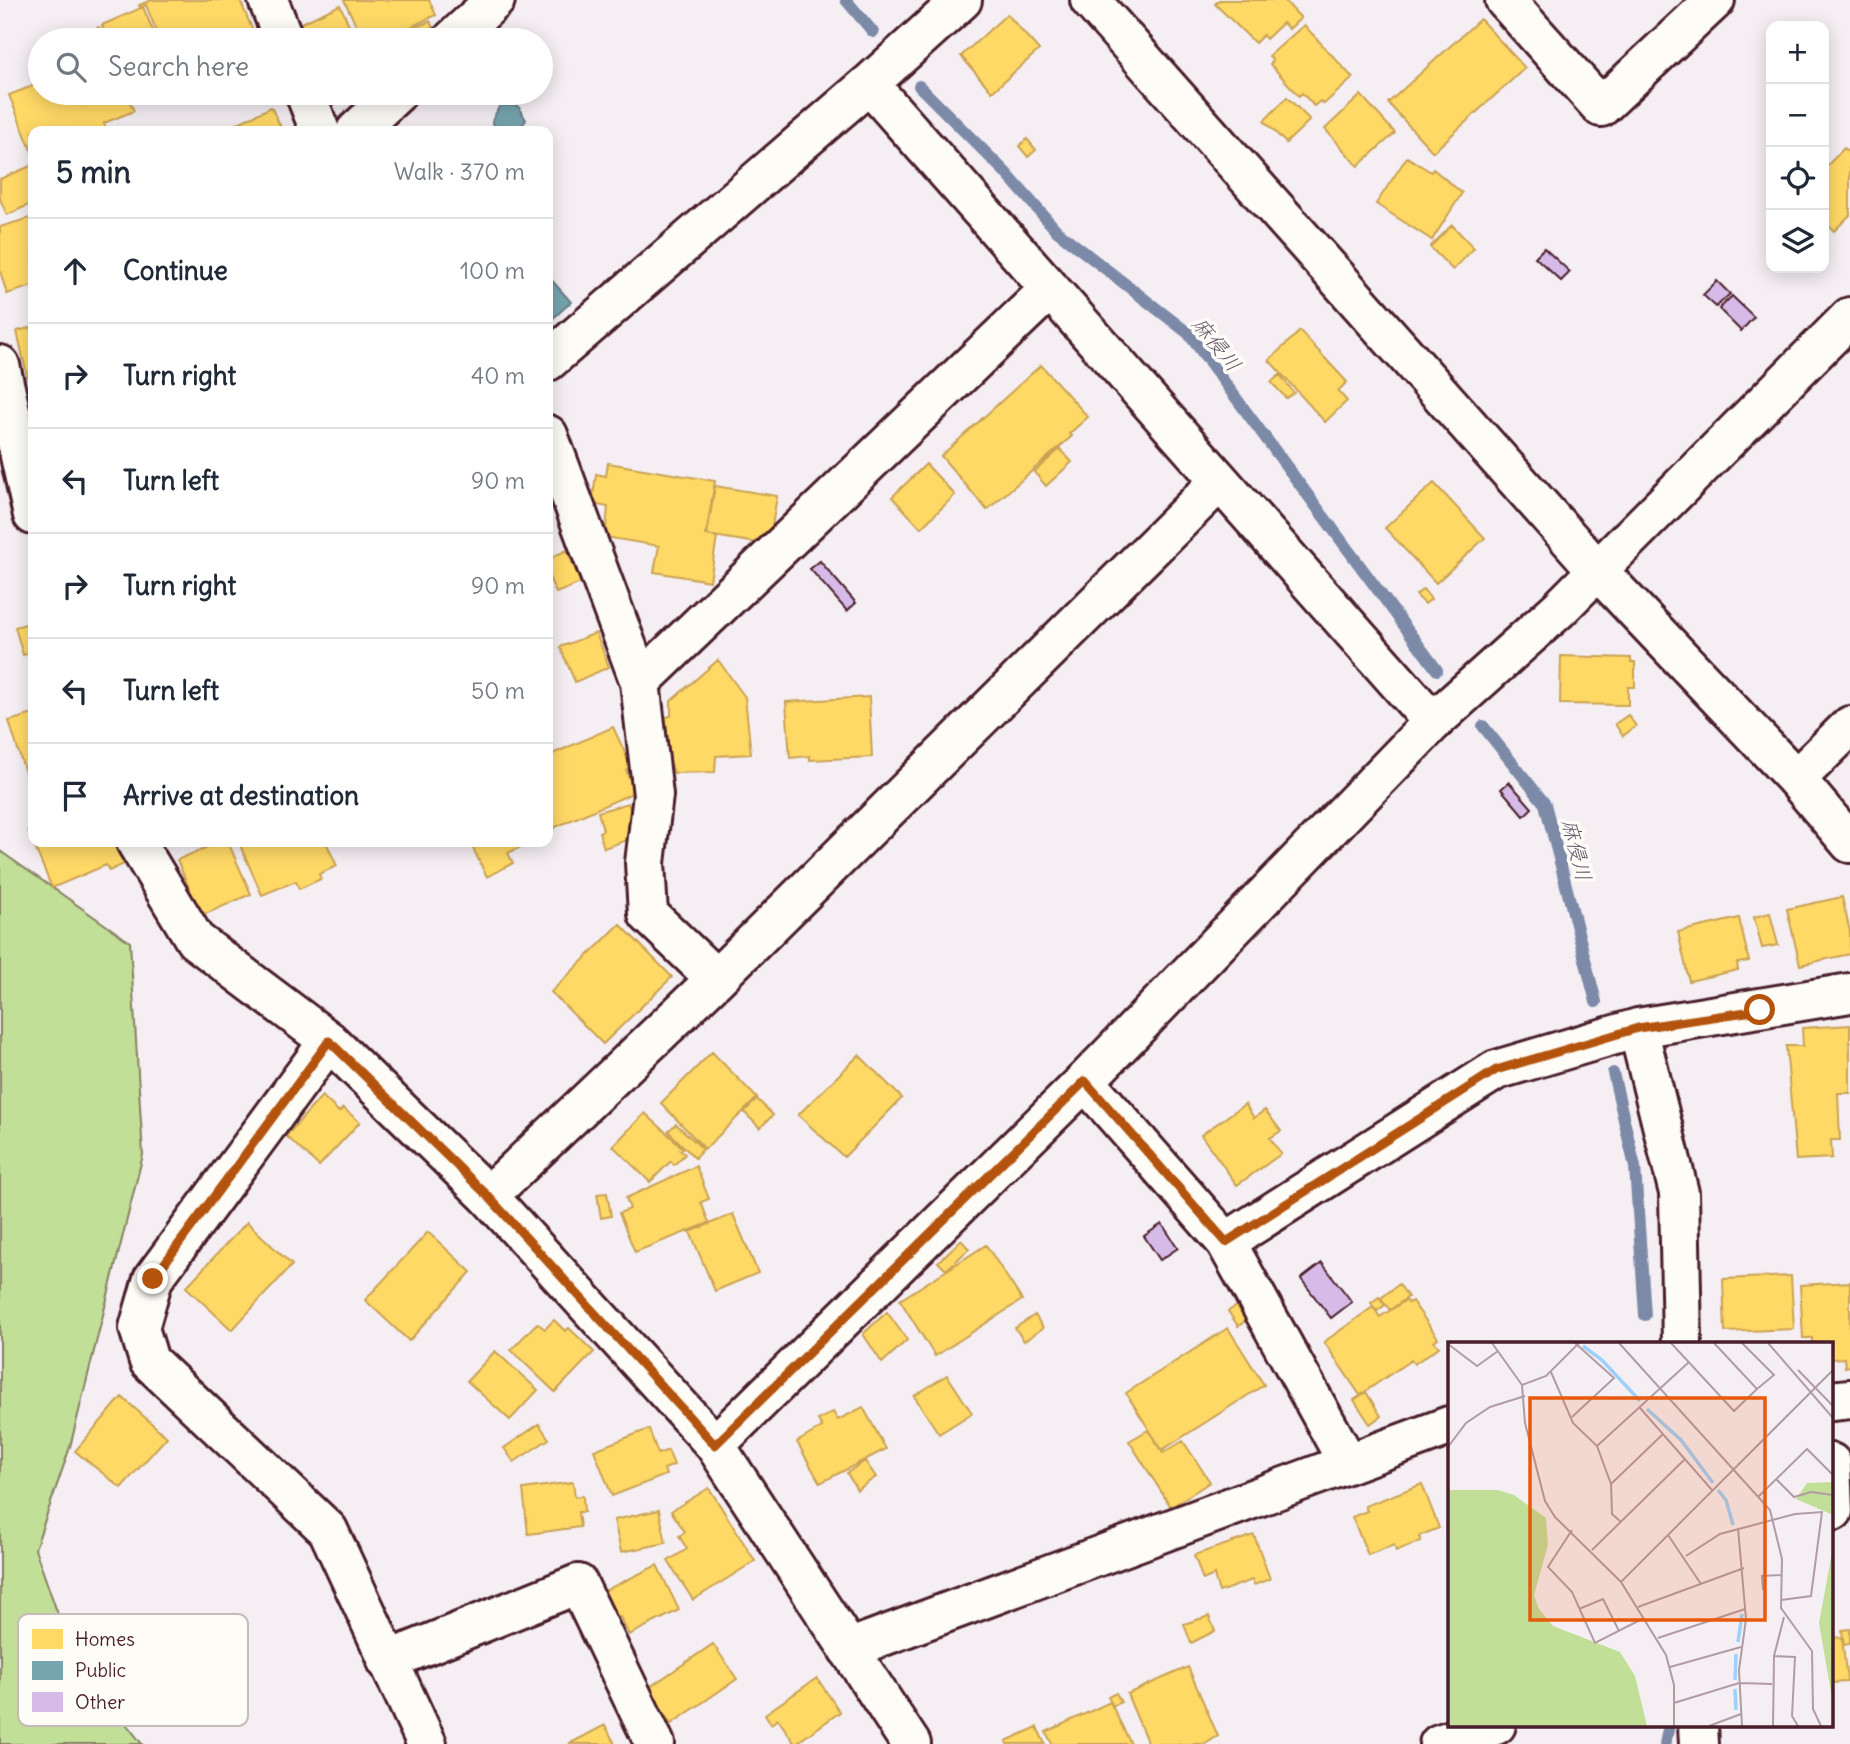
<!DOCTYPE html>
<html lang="en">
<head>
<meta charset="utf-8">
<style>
	:root { --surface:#fff; --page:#f2f2f3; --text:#1f2937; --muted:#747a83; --line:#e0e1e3 }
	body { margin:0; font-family:Delius,"Klee One",sans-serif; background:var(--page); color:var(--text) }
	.controls { position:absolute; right:21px; top:21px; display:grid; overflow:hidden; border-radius:14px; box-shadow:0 4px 18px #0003 }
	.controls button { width:63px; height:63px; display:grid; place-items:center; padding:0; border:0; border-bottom:2px solid var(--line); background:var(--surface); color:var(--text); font:35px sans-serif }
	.stop { position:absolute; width:21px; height:21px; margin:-16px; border:5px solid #b45309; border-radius:50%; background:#fff }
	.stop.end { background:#b45309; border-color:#fff; box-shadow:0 2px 7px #0008 }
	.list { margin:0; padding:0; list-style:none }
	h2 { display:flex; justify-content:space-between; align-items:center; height:91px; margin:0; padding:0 28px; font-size:30px }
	h2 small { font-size:23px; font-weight:400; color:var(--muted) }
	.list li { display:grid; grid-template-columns:46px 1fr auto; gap:21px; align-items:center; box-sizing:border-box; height:105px; padding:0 28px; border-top:2px solid var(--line) }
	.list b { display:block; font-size:26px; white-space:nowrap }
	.list em { font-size:23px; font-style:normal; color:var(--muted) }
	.icon { flex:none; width:38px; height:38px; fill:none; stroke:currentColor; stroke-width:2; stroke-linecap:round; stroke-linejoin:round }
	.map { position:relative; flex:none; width:1850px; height:1744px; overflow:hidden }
	.search { position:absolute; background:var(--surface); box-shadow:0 4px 18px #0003; left:28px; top:28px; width:525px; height:77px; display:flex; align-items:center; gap:18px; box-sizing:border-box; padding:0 24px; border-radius:38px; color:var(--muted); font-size:26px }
	.panel { position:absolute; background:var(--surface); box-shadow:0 4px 18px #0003; left:28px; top:126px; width:525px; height:721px; border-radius:14px }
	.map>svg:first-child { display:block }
</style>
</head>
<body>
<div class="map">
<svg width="1850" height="1744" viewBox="0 0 1850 1744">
	<rect width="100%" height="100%" fill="#f5eff4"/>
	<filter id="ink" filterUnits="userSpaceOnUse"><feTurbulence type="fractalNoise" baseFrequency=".0143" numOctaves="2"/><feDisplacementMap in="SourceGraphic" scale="14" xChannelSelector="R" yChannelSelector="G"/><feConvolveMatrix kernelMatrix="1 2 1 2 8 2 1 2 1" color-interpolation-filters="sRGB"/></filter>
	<g filter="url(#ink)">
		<path fill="#c1df97" stroke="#867f61" stroke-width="2" d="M0,851L130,942L143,1155L70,1447L35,1549L73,1657L142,1744H0Z"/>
		<path fill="#ffd966" stroke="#c9a154" stroke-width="2" d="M152,0H240L255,36L245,40H160L146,5L140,8L139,5Z
			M344,0H429L436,15L384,40H363Z
			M1219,0H1284L1301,18L1289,29L1283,23L1266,39L1263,35L1255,43L1215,4Z
			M340,5L354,36L345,40H302L295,26Z
			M143,7L157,40H108L102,25Z
			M1007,14L1039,50L992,92L961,56Z
			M1480,19L1525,68L1433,152L1388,103Z
			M430,21L435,33L419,40L388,39Z
			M1304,25L1353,78L1324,104L1320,101L1314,106L1302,93L1299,96L1270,64L1273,61L1269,56Z
			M99,27L105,40H70V39Z
			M40,83V93H126L134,111L104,123L107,131H33L32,152L9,95Z
			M1361,95L1395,133L1358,166L1325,129Z
			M1287,97L1310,120L1286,143L1264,121Z
			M271,107L283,131H222Z
			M1027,139L1036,150L1028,157L1019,146Z
			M1844,148L1850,154V215L1834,231L1824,221V169Z
			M1407,157L1431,172L1433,169L1462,193L1432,240L1376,204Z
			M33,165V203L7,215L0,199V179Z
			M33,217V286L7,294L0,271V227Z
			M1452,225L1474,248L1453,270L1430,247Z
			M33,327V379L28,380L17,331Z
			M1300,331L1347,382L1338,391L1347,401L1325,422L1269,360Z
			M1041,365L1088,417L1069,434L1072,436L987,510L941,456Z
			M1280,375L1294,393L1286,398L1271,382Z
			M1060,449L1072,462L1046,486L1034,472Z
			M608,463L715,481L706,535L717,537L710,581L654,572L659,546L605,537L608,507L592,504L596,474L606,476Z
			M926,464L955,495L921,528L892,497Z
			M1434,483L1485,538L1436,583L1385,528Z
			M715,486L777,496L769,545L707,535Z
			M567,550L581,583L556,593L548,575V559Z
			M1423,589L1431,599L1425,604L1416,595Z
			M33,622V652L23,655L15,627Z
			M596,633L609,667L575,682L560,647Z
			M1561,656L1631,658V662H1635V687H1628V705L1560,704Z
			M718,660L745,697L751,754L716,756L715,772L674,773L668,755L666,717L671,716V701Z
			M869,697L872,757L810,760V756L790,758L786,702Z
			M33,714V777L27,779L9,721Z
			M1628,715L1636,726L1623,736L1615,724Z
			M613,727L632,768L626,770L635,792L549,830L548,756Z
			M628,803L639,836L604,848L599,832L603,830L598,812Z
			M33,829V842H115L124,864L109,871L106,865L52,888L28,831Z
			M219,842H228L251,894L201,916L177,860Z
			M242,842H326L337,866L319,874L321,879L299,889L296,881L262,895L239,843Z
			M470,842H531L508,853L513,863L487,877Z
			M1842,897L1850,932V954L1800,965L1787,909Z
			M1770,913L1778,945L1762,948L1754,917Z
			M1739,918L1749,961L1737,963L1738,970L1689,981L1678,932Z
			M620,924L672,977L603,1044L551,992Z
			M1850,1025V1093H1838L1840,1140H1831L1832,1158L1796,1160L1786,1046H1803L1802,1028Z
			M712,1052L757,1098L705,1149L661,1103Z
			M859,1055L902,1098L844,1157L798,1115Z
			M322,1096L339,1112L343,1108L360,1122L319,1166L286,1136Z
			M757,1099L773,1115L760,1128L744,1112Z
			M1245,1104L1254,1118L1265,1110L1281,1131L1270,1138L1281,1154L1237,1185L1201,1135Z
			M645,1113L683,1148L680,1150L685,1154L674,1165L671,1161L650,1182L613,1146Z
			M676,1124L703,1149L695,1158L668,1131Z
			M696,1166L709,1199L701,1202L709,1223L635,1252L619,1213L630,1209L626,1198Z
			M607,1193L611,1216L601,1218L597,1194Z
			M733,1214L758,1273L715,1291L690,1232Z
			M247,1222L292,1265L232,1330L186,1287Z
			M428,1232L471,1272L409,1341L365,1300Z
			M961,1240L969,1249L946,1270L938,1262Z
			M986,1245L1022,1300L935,1356L900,1300Z
			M1791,1276L1794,1329L1725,1332L1723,1279Z
			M1850,1282V1366L1845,1367L1844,1358L1831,1359V1343H1812V1338H1803L1800,1285Z
			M1399,1284L1408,1297L1390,1310L1381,1298Z
			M1379,1297L1385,1305L1377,1311L1371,1303Z
			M1406,1300L1408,1303L1412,1301L1438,1338L1434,1341L1439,1347L1414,1364L1411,1360L1360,1395L1324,1342L1373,1307L1380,1317Z
			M1237,1306L1247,1320L1238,1326L1228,1311Z
			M887,1312L907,1340L882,1363L863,1334Z
			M1035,1315L1043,1328L1024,1341L1015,1328Z
			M554,1320L565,1331L569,1328L594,1352L555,1392L511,1350L537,1323L545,1329Z
			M1228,1328L1264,1385L1162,1450L1126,1393Z
			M495,1351L538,1390L510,1420L467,1381Z
			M947,1375L972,1413L939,1434L914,1396Z
			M1366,1392L1381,1416L1370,1424L1354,1400Z
			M122,1397L167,1437L121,1488L75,1451Z
			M863,1407L886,1449L820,1483L797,1442L822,1427L818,1420L833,1412L838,1420Z
			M539,1424L549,1439L514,1462L504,1448Z
			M649,1429L658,1454L668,1450L674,1465L664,1469L666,1475L612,1496L594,1450Z
			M1148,1430L1163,1453L1183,1441L1210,1482L1171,1507L1129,1441Z
			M865,1461L876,1477L857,1490L847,1473Z
			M573,1482L575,1497L583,1496L584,1512H578L580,1527L528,1534L523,1489Z
			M1422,1484L1439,1528L1419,1536L1421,1541L1396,1551L1394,1545L1368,1555L1352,1517L1367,1511L1365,1506Z
			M709,1488L755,1561L693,1600L668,1561L687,1549L679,1536L685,1532L671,1511Z
			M659,1510L666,1543L621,1552L614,1520Z
			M1254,1535L1270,1579L1254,1585L1252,1580L1219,1592L1214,1575L1203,1580L1194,1555Z
			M657,1565L679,1610L629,1635L620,1617L610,1622L596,1595Z
			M1209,1616L1215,1631L1191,1643L1184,1624Z
			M1850,1629V1644L1844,1645L1842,1630Z
			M1842,1637L1847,1682L1831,1683V1638Z
			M713,1644L737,1679L671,1724L647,1689Z
			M1188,1667L1218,1736L1205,1744H1148L1127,1694Z
			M817,1678L840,1712L795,1744L778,1719L771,1724L765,1714Z
			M1116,1693L1121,1702L1113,1706L1108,1697Z
			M1110,1702L1131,1744H1052L1046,1732Z
			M605,1725L615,1744H569Z
			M1037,1727L1045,1744H1007L1006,1741Z"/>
		<path fill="#76a5af" stroke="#697d87" stroke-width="2" d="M500,105L518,106L526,120L518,131H497L492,121Z
			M548,276L571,302L548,323Z"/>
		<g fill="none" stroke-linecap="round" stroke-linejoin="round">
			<path stroke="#7c8aa8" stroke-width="12" d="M846,0L873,32
				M919,86L1005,172L1057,231L1188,333L1437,670
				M1483,726L1545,804L1596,1002
				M1613,1073L1635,1167L1645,1315
				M1665,1744L1669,1725"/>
		</g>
		<path fill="#d6bbe9" stroke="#4a1f2b" stroke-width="2" d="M1544,248L1570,272L1561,281L1535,257Z
			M1717,281L1730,294L1716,307L1703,295Z
			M1732,296L1754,317L1741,331L1719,309Z
			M820,561L856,603L847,611L810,569Z
			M1509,782L1532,808L1524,816L1501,789Z
			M1162,1224L1178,1248L1160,1260L1144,1236Z
			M1322,1263L1352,1302L1331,1318L1301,1279Z"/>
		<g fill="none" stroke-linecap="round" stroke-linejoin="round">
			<defs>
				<path id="street" d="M268,0L284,40
					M1505,0L1601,107L1715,0
					M452,40L495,0
					M869,84L1433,722
					M305,93L320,131
					M356,131L397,93
					M548,361L869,84L962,0
					M0,365L33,515
					M548,435L640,682L653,795L645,863L648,914L716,979
					M640,682L1050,289
					M1850,726L1796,779L1850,843
					M136,842L195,940L329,1041L488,1196L715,1445L911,1744
					M1638,1028L1679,1193L1682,1343
					M329,1041L153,1279L139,1328L149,1361L328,1530L427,1744
					M488,1196L716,979L1220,481
					M1226,1242L1496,1070L1638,1028L1850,993
					M1831,1401L1850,1399
					M715,1445L1085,1081L1226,1242L1348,1463
					M1831,1463L1833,1511
					M848,1649L1449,1426
					M387,1661L578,1584L655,1744
					M1698,1725L1699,1744
					M1439,1744L1496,1725"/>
				<path id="secondary" d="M1090,0L1598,571L1796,779
					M1085,1081L1433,722L1559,609L1850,317"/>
			</defs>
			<use href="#street" stroke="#4a1f2b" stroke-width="44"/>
			<use href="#secondary" stroke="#4a1f2b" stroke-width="44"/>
			<use href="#street" stroke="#fdfcf7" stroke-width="38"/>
			<use href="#secondary" stroke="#fdfcf7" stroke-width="38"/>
		</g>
	</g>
	<g fill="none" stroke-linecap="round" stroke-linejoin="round" filter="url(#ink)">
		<path stroke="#b45309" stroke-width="9" d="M153,1279L329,1041L488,1196L715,1445L1085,1081L1226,1242L1496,1070L1638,1028L1760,1010"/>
	</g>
	<g text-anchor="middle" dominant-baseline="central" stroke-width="7" stroke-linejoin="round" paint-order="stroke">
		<g font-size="21" font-style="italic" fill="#635469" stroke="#fdfcf7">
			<text transform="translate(1217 344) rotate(51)">麻侵川</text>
			<text transform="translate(1577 850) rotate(76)">麻侵川</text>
		</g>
	</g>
	<g transform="translate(1448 1342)">
		<rect width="385" height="385" fill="#f5eff4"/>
		<path d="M385,140V173L348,157L359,141ZM0,148H50L66,153L98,176L100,203L86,253L91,267L105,284L172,310L187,334L199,384H0ZM385,205V362L371,281Z" fill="#c1df97"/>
		<path fill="none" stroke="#9dd1fb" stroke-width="3.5" d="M135,4L154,18L192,59M199,67L233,98L265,141M270,148L278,158L285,183M290,300L294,272M287,338L288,312M287,347L288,368"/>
		<path fill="none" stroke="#b19ca4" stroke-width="2" d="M44,1L74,43L77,81L97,159L107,175L173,240L218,313L226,343V384M171,1L322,168L334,217L333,266L364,309L365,367L373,384M223,1L286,69L309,47L266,1M294,1L326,33L309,47M320,1L385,76M0,2L29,24L50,9M350,28L385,64M103,30L125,81L149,104L163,142L164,172L173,180M74,43L98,34L131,1M192,66L264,148M124,75L166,36L127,1M149,104L241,20M0,105L18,81L42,65L77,54M328,137L346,155L363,150L385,153M163,142L215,92M310,155L359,107L385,133M290,186L298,277L291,328L294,384M124,188L100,225L124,250L147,301L196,276M220,193L253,242M144,208L237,117M238,214L272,192L347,172L374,170L363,254L333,258M173,240L385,28M315,248L314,234L334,233M190,265L296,226M131,267L155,257L171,289M210,296L297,267M326,314L347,315L344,374L350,384M222,325L293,305M226,361L291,341L324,342M261,384L293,372M325,384L326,314L336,275"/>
		<path fill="#e8590c" fill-opacity="0.15" stroke="#e8590c" stroke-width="3.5" d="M82,56H317V278H82Z"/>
		<rect width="385" height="385" fill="none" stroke="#4a1f2b" stroke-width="3.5"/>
	</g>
	<rect x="18" y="1614" width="230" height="112" rx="10" fill="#fdfcf7" stroke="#c7baba" stroke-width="2"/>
	<rect x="32" y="1629" width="31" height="20" fill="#ffd966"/>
	<rect x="32" y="1661" width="31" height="19" fill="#76a5af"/>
	<rect x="32" y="1692" width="31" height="20" fill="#d6bbe9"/>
	<g font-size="19" fill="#4a1f2b">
		<text x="75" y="1646">Homes</text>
		<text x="75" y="1677">Public</text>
		<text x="75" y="1709">Other</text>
	</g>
</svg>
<div class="controls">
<button>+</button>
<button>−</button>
<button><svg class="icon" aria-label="locate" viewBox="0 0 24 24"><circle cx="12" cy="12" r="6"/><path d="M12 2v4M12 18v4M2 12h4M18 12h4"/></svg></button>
<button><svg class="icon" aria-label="layers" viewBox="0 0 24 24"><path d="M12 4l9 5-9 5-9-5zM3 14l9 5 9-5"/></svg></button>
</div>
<div class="stop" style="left:1760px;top:1010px"></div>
<div class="stop end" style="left:153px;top:1279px"></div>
<div class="search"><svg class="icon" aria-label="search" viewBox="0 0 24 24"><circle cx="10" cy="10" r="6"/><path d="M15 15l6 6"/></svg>Search here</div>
<section class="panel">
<h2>5 min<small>Walk · 370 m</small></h2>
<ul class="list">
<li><svg class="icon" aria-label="ahead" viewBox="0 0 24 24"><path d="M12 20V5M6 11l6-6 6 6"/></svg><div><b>Continue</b></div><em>100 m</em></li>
<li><svg class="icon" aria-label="right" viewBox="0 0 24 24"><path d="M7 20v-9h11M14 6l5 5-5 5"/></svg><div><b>Turn right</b></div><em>40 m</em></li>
<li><svg class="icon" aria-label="left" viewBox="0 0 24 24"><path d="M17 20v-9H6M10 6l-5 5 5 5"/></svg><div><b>Turn left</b></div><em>90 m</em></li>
<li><svg class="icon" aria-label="right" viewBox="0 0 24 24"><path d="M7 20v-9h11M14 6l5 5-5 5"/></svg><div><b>Turn right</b></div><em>90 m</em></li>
<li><svg class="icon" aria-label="left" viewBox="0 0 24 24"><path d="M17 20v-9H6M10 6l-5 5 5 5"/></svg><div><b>Turn left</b></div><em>50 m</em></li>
<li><svg class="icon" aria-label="arrive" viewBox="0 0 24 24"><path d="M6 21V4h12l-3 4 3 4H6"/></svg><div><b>Arrive at destination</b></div></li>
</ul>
</section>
</div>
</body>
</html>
